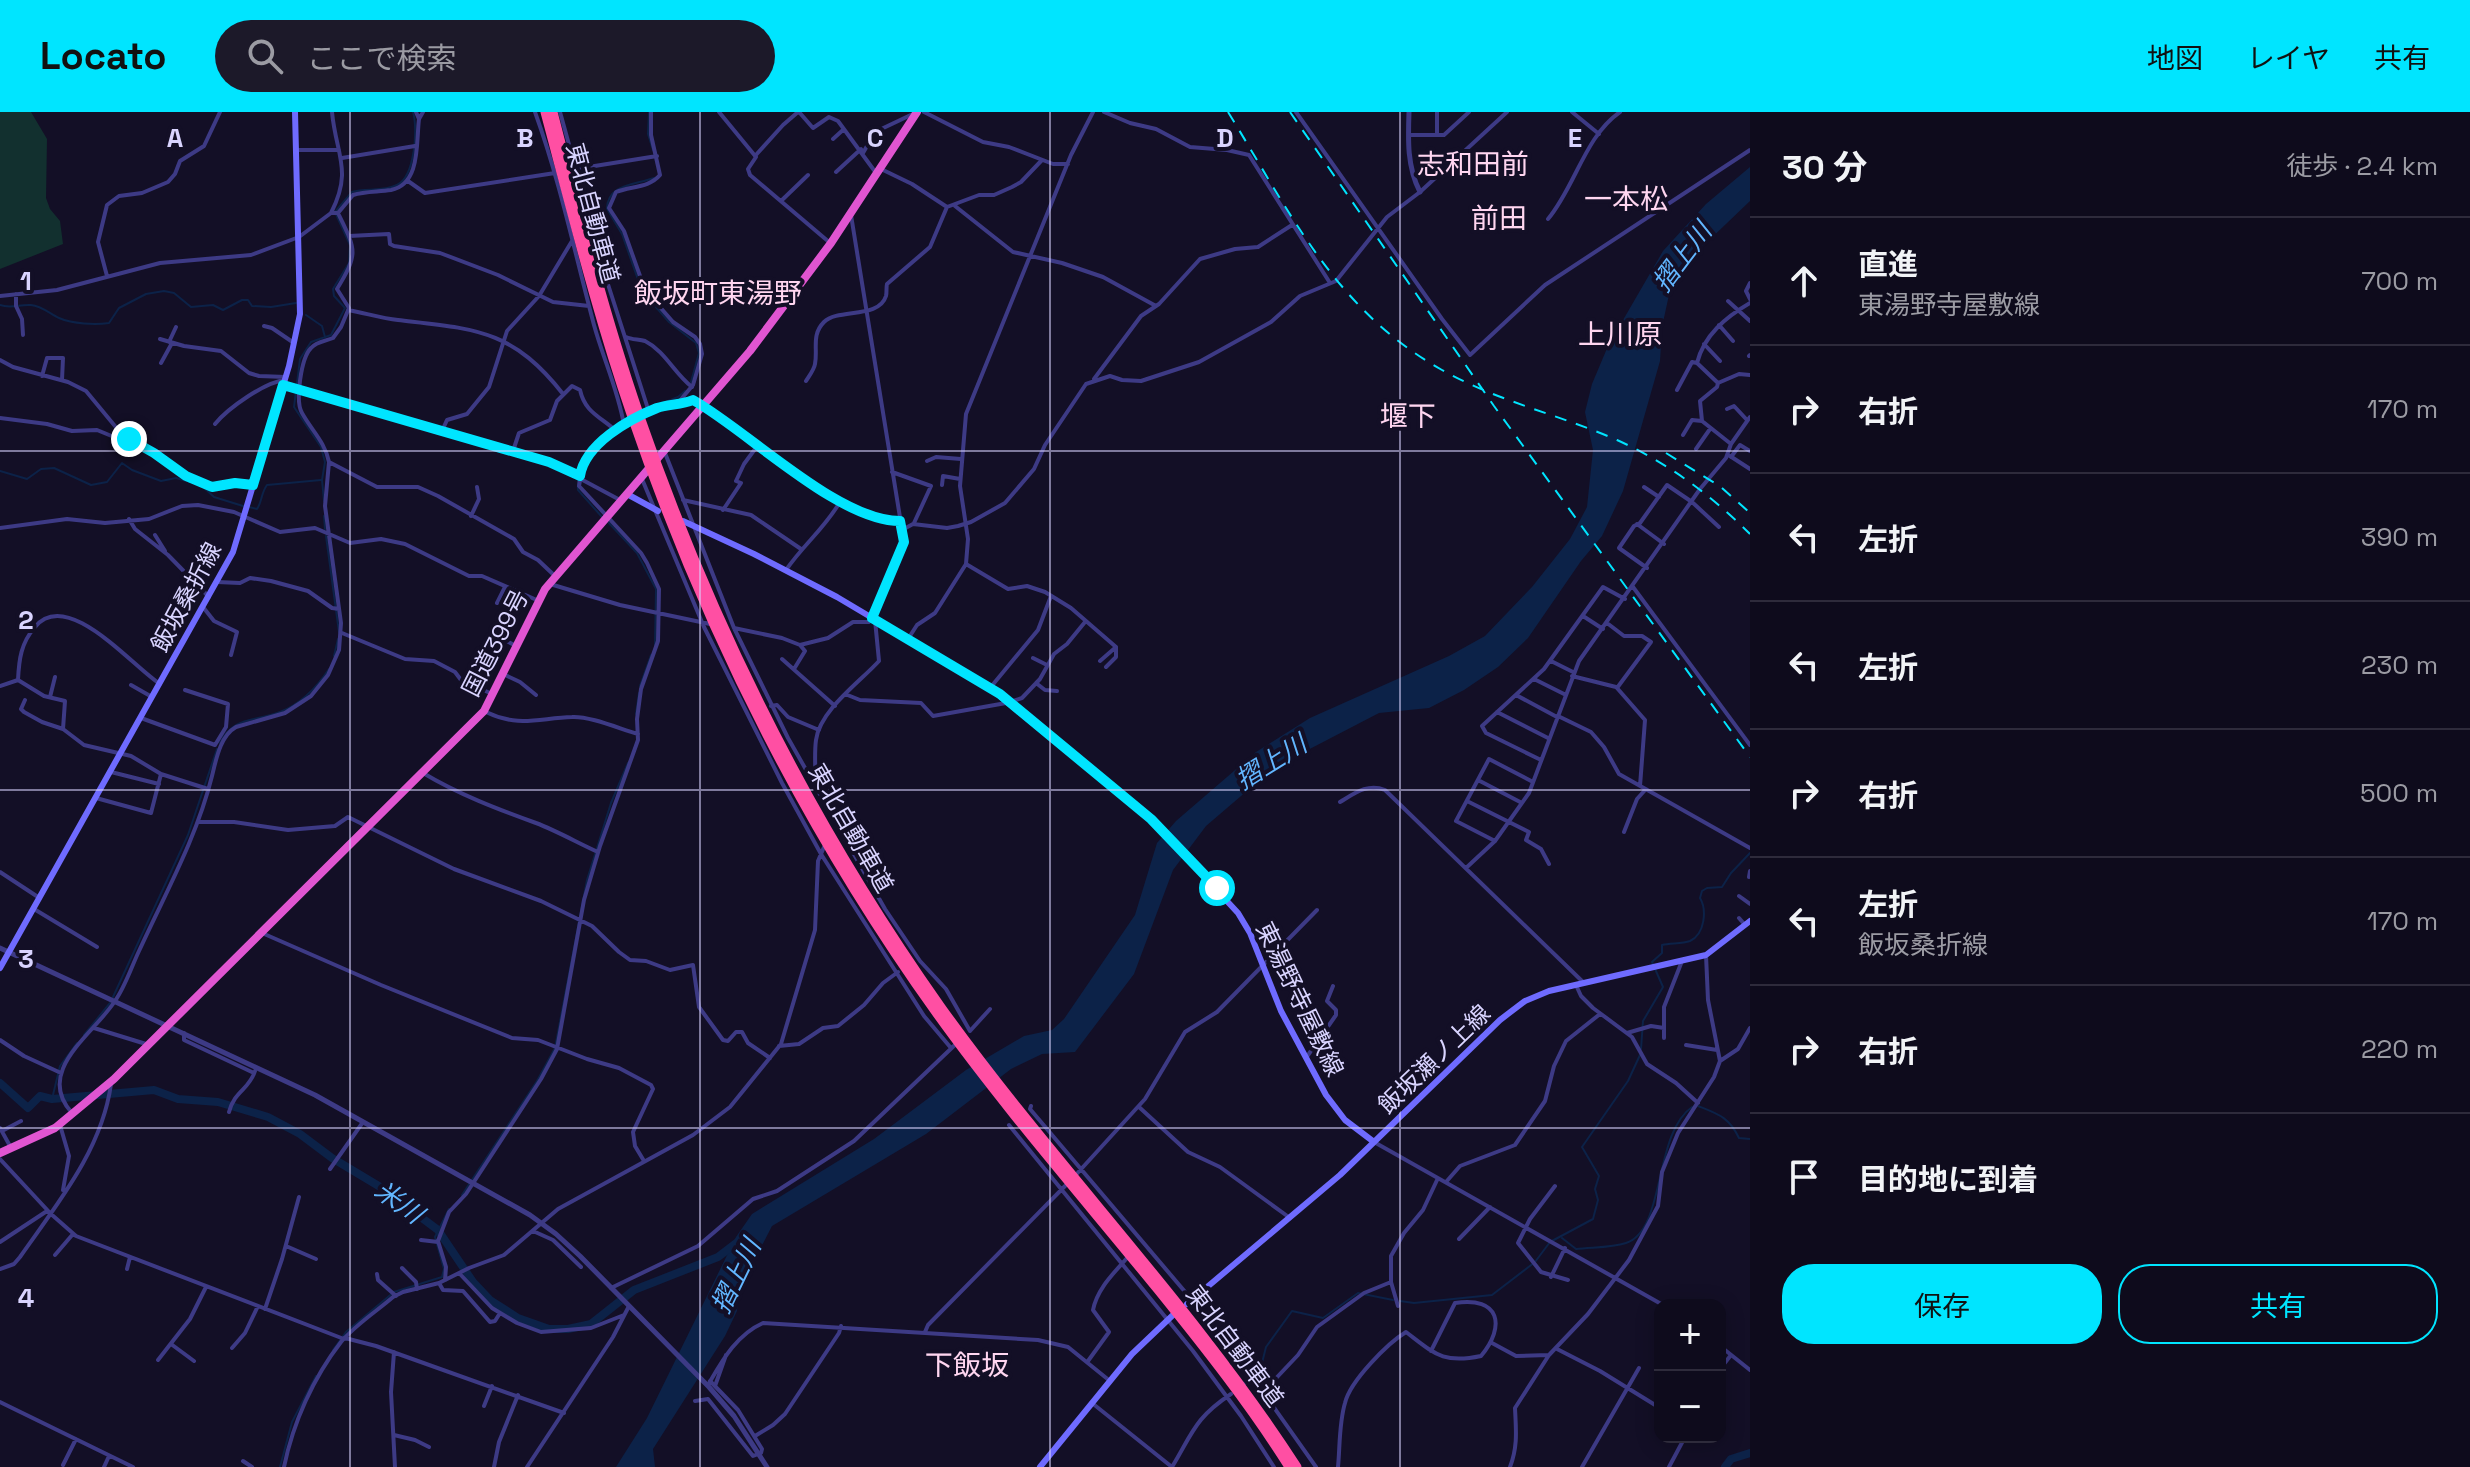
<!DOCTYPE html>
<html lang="ja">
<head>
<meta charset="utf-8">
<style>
	:root { --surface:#0e0b1c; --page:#1c1929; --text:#f1f3f6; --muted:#9b9ba3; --line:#2e2b3b; --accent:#00e5ff }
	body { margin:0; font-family:"Space Grotesk","Noto Sans JP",sans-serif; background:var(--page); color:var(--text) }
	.controls { position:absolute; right:24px; bottom:24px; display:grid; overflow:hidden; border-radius:16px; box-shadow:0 4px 20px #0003 }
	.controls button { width:72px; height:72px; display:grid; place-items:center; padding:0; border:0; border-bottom:2px solid var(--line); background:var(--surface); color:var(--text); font:40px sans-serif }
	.stop { position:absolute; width:24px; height:24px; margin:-18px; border:6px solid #00e5ff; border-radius:50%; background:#fff }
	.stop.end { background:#00e5ff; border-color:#fff; box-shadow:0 2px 8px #0008 }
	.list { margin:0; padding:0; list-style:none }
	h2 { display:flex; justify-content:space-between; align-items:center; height:104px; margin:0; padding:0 32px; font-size:34px }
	h2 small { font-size:26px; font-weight:400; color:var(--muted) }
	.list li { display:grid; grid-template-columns:52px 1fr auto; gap:24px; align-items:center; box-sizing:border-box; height:128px; padding:0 32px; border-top:2px solid var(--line) }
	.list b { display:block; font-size:30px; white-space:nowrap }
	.list p { margin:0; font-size:26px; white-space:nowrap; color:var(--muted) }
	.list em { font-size:26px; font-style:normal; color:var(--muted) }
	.actions { display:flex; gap:16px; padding:24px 32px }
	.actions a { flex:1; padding:18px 0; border:2px solid var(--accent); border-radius:32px; text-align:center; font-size:28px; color:var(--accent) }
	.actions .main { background:var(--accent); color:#111 }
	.icon { flex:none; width:44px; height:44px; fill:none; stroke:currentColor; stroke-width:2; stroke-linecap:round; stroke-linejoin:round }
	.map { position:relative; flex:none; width:1750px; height:1355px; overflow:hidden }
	header { display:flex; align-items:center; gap:48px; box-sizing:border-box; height:112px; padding:0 40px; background:var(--accent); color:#111 }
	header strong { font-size:38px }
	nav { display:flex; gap:44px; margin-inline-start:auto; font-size:28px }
	.search { width:560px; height:72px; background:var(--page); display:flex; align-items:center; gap:20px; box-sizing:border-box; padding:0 28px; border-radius:44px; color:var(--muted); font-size:30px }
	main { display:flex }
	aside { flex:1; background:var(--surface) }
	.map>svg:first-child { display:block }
</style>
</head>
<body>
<header>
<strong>Locato</strong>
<div class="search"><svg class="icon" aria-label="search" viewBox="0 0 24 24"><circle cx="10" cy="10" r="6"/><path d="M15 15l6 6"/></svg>ここで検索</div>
<nav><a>地図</a><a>レイヤ</a><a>共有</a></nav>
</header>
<main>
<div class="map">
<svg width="1750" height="1355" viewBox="0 0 1750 1355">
	<rect width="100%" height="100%" fill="#130f26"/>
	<path fill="#12302f" d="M0,0H31L47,27L46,86L50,97L60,109L63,132L0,157Z"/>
	<path fill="#0c2248" d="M1750,55V89L1703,134L1672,169L1662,215L1660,249L1623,379L1602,424L1581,449L1528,526L1498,555L1464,578L1429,596L1379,601L1275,655L1206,714L1173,758L1134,862L1075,940L1042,942L1011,957L926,1022L772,1114L739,1178L737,1199L725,1224L653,1337L655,1355H616L647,1306L736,1125L752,1102L874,1027L966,958L1024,924L1052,918L1064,907L1135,803L1157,731L1176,709L1256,640L1310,606L1449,544L1485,524L1532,475L1570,427L1587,395L1593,338L1585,300L1592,272L1608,234L1663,139L1706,92Z"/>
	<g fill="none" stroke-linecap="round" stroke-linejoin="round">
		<path stroke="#0c2248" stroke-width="2" d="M649,0L648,22L653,38
			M654,66C635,73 607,72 607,97L622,122L642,179L669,210L696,231L699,241L691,270
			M0,193C11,197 20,192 31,193C42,194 50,202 59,206C73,212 95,213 109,211L119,196L146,182L164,179L174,181L191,195L213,193L223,198L242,188H248L252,194L271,195L296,191
			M306,203L322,214L325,225
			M641,300L678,285L685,279
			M0,359L27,367L41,357L54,356L91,373L107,370L122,351L132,358L161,369L176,366L201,373L214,385L243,394
			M324,389L322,368L325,350L321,335L294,295L300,247L311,230L331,223L345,196L334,184L333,177L349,151L350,133L335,100L352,80C366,76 383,80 397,73C415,65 418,16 413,0
			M249,395L257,397C262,390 261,381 267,373L321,368
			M324,404L325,417
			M602,405L578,378C576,346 602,321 628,306
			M608,410L637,441L656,477L655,533
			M326,424L339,520
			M334,544L338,527
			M640,574L651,543
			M636,602L639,581
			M220,631C233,604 255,610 280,600C301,592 317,575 329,557
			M113,885L188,723L217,637
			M84,923L110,891
			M1641,937L1643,909L1663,875L1652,850L1662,841V833C1671,831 1682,832 1690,829C1705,822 1707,798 1700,786L1702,779L1707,776L1722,775L1731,761L1750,741
			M52,987L60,954L77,931
			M1698,994C1718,1002 1729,1005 1739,1026L1750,1027
			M462,1083L537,969L555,936L587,768L611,691L628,651
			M1562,1126L1576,1137C1591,1135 1611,1136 1626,1131C1666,1118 1653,1022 1692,995
			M1400,1189L1414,1191L1492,1183L1535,1150L1550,1130L1593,1107L1598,1088L1595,1077L1599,1064L1582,1035L1628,969L1640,943
			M333,1238L346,1220L394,1180L442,1165L444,1157L435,1125L449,1097
			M1253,1261L1261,1255L1266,1235L1292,1199L1323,1206L1358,1181L1393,1188
			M280,1355L292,1310L316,1264"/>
		<path stroke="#0c2248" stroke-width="8" d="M0,971L28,996L40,984L52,987L154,978L178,987L218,990L268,1005L300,1022L332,1046L382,1076L438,1118L473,1170L490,1188L518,1206L549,1217H568L591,1212L634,1178L718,1145L739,1129
			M1725,1355L1731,1347L1750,1341"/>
		<path stroke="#3d3a85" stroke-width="4" d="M535,0C560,69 575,142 594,213C603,246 618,278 624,313
			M560,0L605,163L649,300
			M651,0V23L660,63C649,76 631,74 616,80L609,96L624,119L645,178L673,210L695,225L700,232L702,242L693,273L677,292
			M719,0L756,45L748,57L750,63L829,130
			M799,0L813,16L829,5L838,9L876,61
			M924,0L983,30L1009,35L1053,52H1068
			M1104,0L1130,11L1156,17L1190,35L1227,38L1249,43L1330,171
			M1296,0L1442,207L1470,243L1545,173L1750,38
			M1572,0L1599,22
			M419,7L423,0
			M1437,22V0
			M1409,23H1444L1469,0
			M833,27L844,17
			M297,38H339
			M863,41L875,20L915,1
			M755,44L783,13L798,0
			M342,46L415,34
			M576,57L657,44
			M881,57L912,72L947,95
			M836,60L861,37
			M408,69L425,81L555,61
			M781,89L808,63
			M955,94L1013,140L1062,151L1103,165L1156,194
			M331,101C353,58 336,43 332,0
			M338,101C356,138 359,141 337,177L349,196L341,215L333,226C326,229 316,230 311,236C301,246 295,289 302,301C312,319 325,330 329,350L377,375H418L438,384L514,427L523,440L538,448L556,465
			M338,101L353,83C365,79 378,80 391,78C421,72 416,30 419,7L416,0
			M1548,107C1575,75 1585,24 1620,0
			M349,124L389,122L390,132L394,134L440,141L498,163L553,190L589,194
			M107,164L98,130L107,93L119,84L142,81L168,70L175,62L180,49L204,34L220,0
			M1750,171L1746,179L1750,187
			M16,182V194L22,207L23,223
			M0,184L57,178L160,151L251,143L299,125L331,101H338
			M1728,189L1750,209
			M1750,191C1726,205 1704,223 1697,251L1718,271L1739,262L1750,263
			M348,198C365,201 381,206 398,208C475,217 512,217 563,282
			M1719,213L1733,229
			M264,214L272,216L294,231
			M626,225C632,228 639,227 645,229C665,239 674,261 692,275
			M160,227L184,234L221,239L249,261L259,264L286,265
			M169,230L176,215
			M1704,232L1720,249
			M1749,244L1750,243
			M0,248L13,255L68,270L86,279L124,325L154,341L186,364L212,375L235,371L253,373
			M161,251L172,231
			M42,264L47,246H63L62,268
			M1094,267L1141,204L1159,192L1200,147L1235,137L1258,135L1292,113
			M806,269C809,264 814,258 815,252C818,237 811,223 824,210C838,196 879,207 886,184C887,180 886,176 887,172L930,135L947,95L979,83H994L1012,75L1021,70L1042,48
			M1718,271L1717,275L1700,289L1702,309L1731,332
			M283,273L549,350L620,388
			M1677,278L1692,250L1697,251
			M1727,297L1734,294L1747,308
			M641,304C658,295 676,295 693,288C749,320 837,408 900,409
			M0,306L47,312L72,319L97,318L148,339
			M215,312C228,296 265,270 285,268
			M442,319L447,308L467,302L489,275L507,219L539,184L572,129
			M1683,323L1692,308L1702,309
			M1696,337L1710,317
			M513,339L519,321L550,308L557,289L572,274L580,278C585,300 599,304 615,318
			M665,341L734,516L788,626L885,797L920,849L946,877L970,919
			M1730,344L1750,357
			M1731,345L1740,333L1750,339
			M927,349L936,345L961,347
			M892,360L931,374L914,411
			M642,367L704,515L782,671L821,742L924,904L951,936
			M942,373L943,364L960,367
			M1644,375L1659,385
			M683,388L751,403L801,437
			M1692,390L1719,415
			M723,398L741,371L736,369L744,352L758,333
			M471,404L479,387L477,375
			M129,407L135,417L168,443L209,485
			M1637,412L1664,432
			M0,416L67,407L105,411L149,407L182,394L198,393L234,400L280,420L315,416L350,431L381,427L405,432L469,464H482L539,489
			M902,418L913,412L947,416L958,414L971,410L1005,391L1034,357L1045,333L1086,272L1110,264L1122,268L1141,269L1199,250L1271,210L1300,184L1336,169L1387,105L1420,80L1507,0
			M155,423L165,439
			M966,452L1008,477L1027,474L1045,480L1071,496L1116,535
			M1647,456L1619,436L1634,414L1640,411L1667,373L1692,390
			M786,458C804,432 824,417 840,390
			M217,470L240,471L250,466L271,469L308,479L332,496L339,497
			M550,472L620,493L710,512
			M1633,475L1750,633
			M497,491L505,475
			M203,495L214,509L237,520L231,543
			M1583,504L1603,517
			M1607,511L1624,524H1642L1651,530L1617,576L1645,608L1640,674
			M734,516L782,526L800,533L828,526L853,510H869L904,430L851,103
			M342,521L405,547L434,549L455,560L461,568L490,581
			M499,525L516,534
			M908,527L917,513L935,501L966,452L968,427L960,374L966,302L1071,43L1093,0
			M1033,546L1047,553
			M782,547L835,594
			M1100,549L1116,535
			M1551,549L1573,560
			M1106,555L1116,545V535
			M794,557L805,539L800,533
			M503,562L520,570L536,583
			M1572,564L1616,575
			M1534,567L1566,583
			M1036,571L1045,578L1057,579
			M160,572C133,555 67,475 35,515C21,531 19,547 18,568L44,584L65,589L63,617L84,633L131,644L161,662L208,677
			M131,573L152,585
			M0,574L18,568
			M990,576L1038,518L1051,484
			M185,578L228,592L226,615L215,633
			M845,582L860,588L921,591L933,604L1006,591
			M1516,583L1557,605
			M50,585L55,565
			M25,588L21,597L24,600L42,610L63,617
			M1010,590L1022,586L1040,567L1054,542L1067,532L1085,510
			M771,594L777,593L788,605L819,618
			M486,600C519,616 539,606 572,605C590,604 620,617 638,622
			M1497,600L1548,626
			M1558,604L1591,620L1604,635L1619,662L1750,736
			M141,606L215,633
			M1541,648L1486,621L1482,614L1544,557L1603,475L1625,487
			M111,660L159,672
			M423,661C458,682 497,697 536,711C557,719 578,731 598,740
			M1478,668L1522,691
			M815,673C816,658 814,642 816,628C820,598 860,570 879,549L875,508
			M96,686L151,701L161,662
			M1467,689L1529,720L1526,728L1541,737L1549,752
			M1340,690C1355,681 1368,671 1385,678L1583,870
			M198,710H234L288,718L335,714L348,705L454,757L541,789L592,814L619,840L630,848L646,849L670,858L693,853L699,895L723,928L728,929L736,920H742L748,931L770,946
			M1624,720L1637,687L1646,677
			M1495,729L1456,709L1489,647L1533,670
			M1466,756L1495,729L1529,681L1579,549L1700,377L1726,346L1731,332L1750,305
			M0,760L38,785
			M1749,765L1750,759
			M1739,784L1750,792
			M34,797L97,835
			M1739,806L1745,813
			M262,821L381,873L512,926L538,928L587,947L619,956L651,973L653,977L633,1020L635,1034L644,1049
			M1706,843L1708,888L1720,949
			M1576,873L1581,884L1593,896L1632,925L1647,952L1676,971L1698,991
			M94,916L146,932
			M970,919L990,897
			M184,921V928L254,961
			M1627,921L1651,914L1664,916
			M1664,926V895L1682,849
			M0,928L24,944L61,961
			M1686,933L1717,938
			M779,934L799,932L823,916L838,914L864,893L883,871L898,860
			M1306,946L1336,903V898L1327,889L1333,874
			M1031,994L1030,997L1192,1188L1263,1280L1316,1355
			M1139,995L1188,1040L1220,1055L1290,1106
			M229,1000C235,978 249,978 255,959
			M72,1001C34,959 93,923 115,889C125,875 131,856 139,839C165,782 197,725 212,664C216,648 220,624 236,615L285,601L311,584L328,563L339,538L341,511L325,394L329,350
			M60,1013L69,1044L63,1078
			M1009,1013L1193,1239L1241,1304L1274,1355
			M0,1016L10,1034
			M2,1019L21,1009
			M1374,1030L1663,1193
			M0,1047L51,1102L76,1124L344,1227
			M330,1057L363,1010
			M1073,1066L1145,987L1185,920L1217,900L1317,798
			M1446,1070L1460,1054L1515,1033L1545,989L1554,954L1566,929L1600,902
			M1555,1074L1530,1107L1518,1131L1541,1160L1568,1168
			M533,1119L553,1128L581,1155
			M1459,1127L1490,1095
			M421,1128L438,1130
			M0,1130L47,1099
			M286,1134L316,1147
			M55,1143L73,1122
			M402,1156L416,1170L417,1177
			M0,1157L14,1152L20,1145C57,1092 102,1038 111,972
			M127,1157L130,1145
			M459,1161L492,1196L517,1211L541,1220L591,1216L624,1203
			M377,1162L378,1168L396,1184
			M1551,1165L1565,1136
			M445,1168L446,1155L438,1129L449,1100L466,1082L541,967L557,937L584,788L600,734L638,628L637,607L641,577L658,529L659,477L647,451L641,441L579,374C582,344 607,322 633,308
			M439,1171L443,1178L463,1179L490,1210L495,1209L500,1201
			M611,1176L698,1134L753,1087L777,1079L854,1029L958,930
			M1398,1194L1391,1170V1144L1404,1121L1423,1098L1438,1066
			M265,1197L282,1147L299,1085
			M925,1220L928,1213L1067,1072
			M345,1226L376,1234L564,1301
			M1492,1231L1516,1244L1549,1243L1588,1202L1629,1148L1658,1094L1662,1060L1678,1021L1714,965L1720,949L1738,937L1750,916
			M171,1232L194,1249
			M1720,1234L1750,1258
			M232,1236L245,1221L258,1194
			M1557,1237L1600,1259L1660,1296
			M394,1240L391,1280L395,1355
			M158,1248L190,1207L206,1175
			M1088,1249L1109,1220L1093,1198C1097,1177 1113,1162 1127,1146
			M1720,1257L1731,1243
			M1245,1271L1253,1266
			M708,1273C722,1249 736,1223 763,1211L1038,1228L1068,1235L1110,1269
			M715,1274L726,1243
			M1263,1280L1298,1243L1317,1215L1364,1181L1391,1170
			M695,1289L708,1287L753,1344L761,1341L762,1337L738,1298L710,1269
			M0,1290L133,1355
			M1092,1291L1172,1355
			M484,1294L492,1274
			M394,1323L415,1328L429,1335
			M755,1324L773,1313L785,1302L839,1221L841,1214
			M243,1349L252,1355
			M63,1353L76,1327
			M104,1355L109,1344
			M284,1355C293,1311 313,1266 341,1230C355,1213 377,1199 393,1185L403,1180L439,1171L469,1156L504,1143L558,1097L693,1023L730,995L781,932L815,818L818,749L824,735
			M494,1355L499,1330L518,1283
			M527,1355L613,1225L629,1194
			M1172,1355C1193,1320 1195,1306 1231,1282
			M1338,1355C1340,1334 1339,1311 1345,1291C1350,1269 1388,1231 1406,1220C1435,1242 1443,1252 1481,1244C1506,1214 1500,1184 1455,1191L1431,1239
			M1510,1355C1518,1334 1516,1318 1515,1296L1549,1243
			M1582,1355L1639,1256
			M1669,1355L1685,1325"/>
		<path stroke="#3d3a85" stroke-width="5" d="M1409,0C1408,28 1407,55 1420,80
			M0,836L315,983L530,1103L556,1122L580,1144L709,1275L734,1304L767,1355"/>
		<path stroke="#6f6bff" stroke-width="6" d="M627,382L658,399
			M683,409L754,442L837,485L990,576L1154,710L1238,801L1250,821L1281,899L1326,983L1345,1008L1374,1030
			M0,856L233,440L289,254L300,202L295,0
			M1187,1192L1340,1063L1500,908L1525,889L1549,879L1706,843L1750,809
			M1040,1355L1132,1242L1173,1203"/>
		<path stroke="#e055d1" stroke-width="8" d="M0,1041L55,1016L114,967L484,599L545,477L750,239L831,131L917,0"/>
		<path stroke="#ff4fa3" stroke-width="9" d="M545,0C572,101 597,203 631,302C704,516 806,719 937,902C1006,998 1084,1087 1158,1178C1204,1235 1250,1293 1289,1355
			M553,0C579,101 605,203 639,302C712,513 812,713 941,895C1054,1053 1192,1192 1297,1355"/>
		<path stroke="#00e5ff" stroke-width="2" stroke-dasharray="12 10" stroke-linecap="butt" d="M1228,0C1290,100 1335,198 1442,258C1497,289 1560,303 1617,328C1668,351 1711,383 1750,422
			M1290,0L1494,294L1750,645
			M1666,341L1721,375L1750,401"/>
	</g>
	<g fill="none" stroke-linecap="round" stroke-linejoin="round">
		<path stroke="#00e5ff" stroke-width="10" d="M129,327L154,341L186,364L212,375L235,371L253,373L283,273L549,350L580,364C585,332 629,307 657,296C669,292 681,293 693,288C748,319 838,409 900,409L904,430L872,506L1000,582L1151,707L1217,776"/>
	</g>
	<path fill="none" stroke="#d9d4ff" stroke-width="2" stroke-opacity="0.55" d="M350,0V1355M700,0V1355M1050,0V1355M1400,0V1355M0,339H1750M0,678H1750M0,1016H1750"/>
	<g text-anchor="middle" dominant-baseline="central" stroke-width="8" stroke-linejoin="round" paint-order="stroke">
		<g font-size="24" fill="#d9d4ff" stroke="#130f26">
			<text transform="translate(593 101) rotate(75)">東北自動車道</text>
			<text transform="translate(186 485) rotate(-62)">飯坂桑折線</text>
			<text transform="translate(495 531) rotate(-63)">国道399号</text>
			<text transform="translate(851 716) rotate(60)">東北自動車道</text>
			<text transform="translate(1300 887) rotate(64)">東湯野寺屋敷線</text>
			<text transform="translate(1434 947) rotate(-44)">飯坂瀬ノ上線</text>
			<text transform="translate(1235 1234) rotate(53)">東北自動車道</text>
		</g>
		<g font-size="26" font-style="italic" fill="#62b6ff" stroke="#130f26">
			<text transform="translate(1682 145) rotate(-53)">摺上川</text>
			<text transform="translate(1271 650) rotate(-32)">摺上川</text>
			<text transform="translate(399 1090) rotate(36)">米川</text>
			<text transform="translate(736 1164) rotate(-64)">摺上川</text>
		</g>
		<g font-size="28" fill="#ffd6f0" stroke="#130f26">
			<text x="1473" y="52">志和田前</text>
			<text x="1626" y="87">一本松</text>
			<text x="1499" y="106">前田</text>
			<text x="718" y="181">飯坂町東湯野</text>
			<text x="1620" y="222">上川原</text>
			<text x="1408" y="304">堰下</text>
			<text x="967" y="1253">下飯坂</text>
		</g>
	</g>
	<g font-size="26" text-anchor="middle" font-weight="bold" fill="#d9d4ff" stroke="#130f26" stroke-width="8" stroke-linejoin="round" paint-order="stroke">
		<text x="175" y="35">A</text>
		<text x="525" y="35">B</text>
		<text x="875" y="35">C</text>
		<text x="1225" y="35">D</text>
		<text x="1575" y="35">E</text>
		<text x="26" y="178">1</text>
		<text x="26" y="517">2</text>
		<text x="26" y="856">3</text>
		<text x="26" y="1195">4</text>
	</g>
</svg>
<div class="controls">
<button>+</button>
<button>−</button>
</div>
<div class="stop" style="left:1217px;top:776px"></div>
<div class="stop end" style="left:129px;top:327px"></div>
</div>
<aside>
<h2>30 分<small>徒歩 · 2.4 km</small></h2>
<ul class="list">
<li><svg class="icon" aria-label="ahead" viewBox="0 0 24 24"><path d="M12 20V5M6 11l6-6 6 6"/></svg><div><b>直進</b><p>東湯野寺屋敷線</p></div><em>700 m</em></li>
<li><svg class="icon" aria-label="right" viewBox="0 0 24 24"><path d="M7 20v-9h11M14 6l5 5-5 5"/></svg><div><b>右折</b></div><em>170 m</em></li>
<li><svg class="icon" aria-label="left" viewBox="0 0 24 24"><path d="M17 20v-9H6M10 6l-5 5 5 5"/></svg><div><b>左折</b></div><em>390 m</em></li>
<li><svg class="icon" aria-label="left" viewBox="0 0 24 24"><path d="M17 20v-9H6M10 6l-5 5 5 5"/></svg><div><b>左折</b></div><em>230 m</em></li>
<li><svg class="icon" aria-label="right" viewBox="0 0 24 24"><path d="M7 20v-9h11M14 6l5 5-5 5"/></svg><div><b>右折</b></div><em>500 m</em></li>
<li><svg class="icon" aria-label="left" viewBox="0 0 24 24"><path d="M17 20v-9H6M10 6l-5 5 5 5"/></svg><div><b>左折</b><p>飯坂桑折線</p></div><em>170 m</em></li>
<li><svg class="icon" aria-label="right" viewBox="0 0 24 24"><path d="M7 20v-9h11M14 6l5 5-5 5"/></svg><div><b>右折</b></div><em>220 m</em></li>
<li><svg class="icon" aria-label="arrive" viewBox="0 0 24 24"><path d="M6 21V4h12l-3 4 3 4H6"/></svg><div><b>目的地に到着</b></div></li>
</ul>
<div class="actions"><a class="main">保存</a><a>共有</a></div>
</aside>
</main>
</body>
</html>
